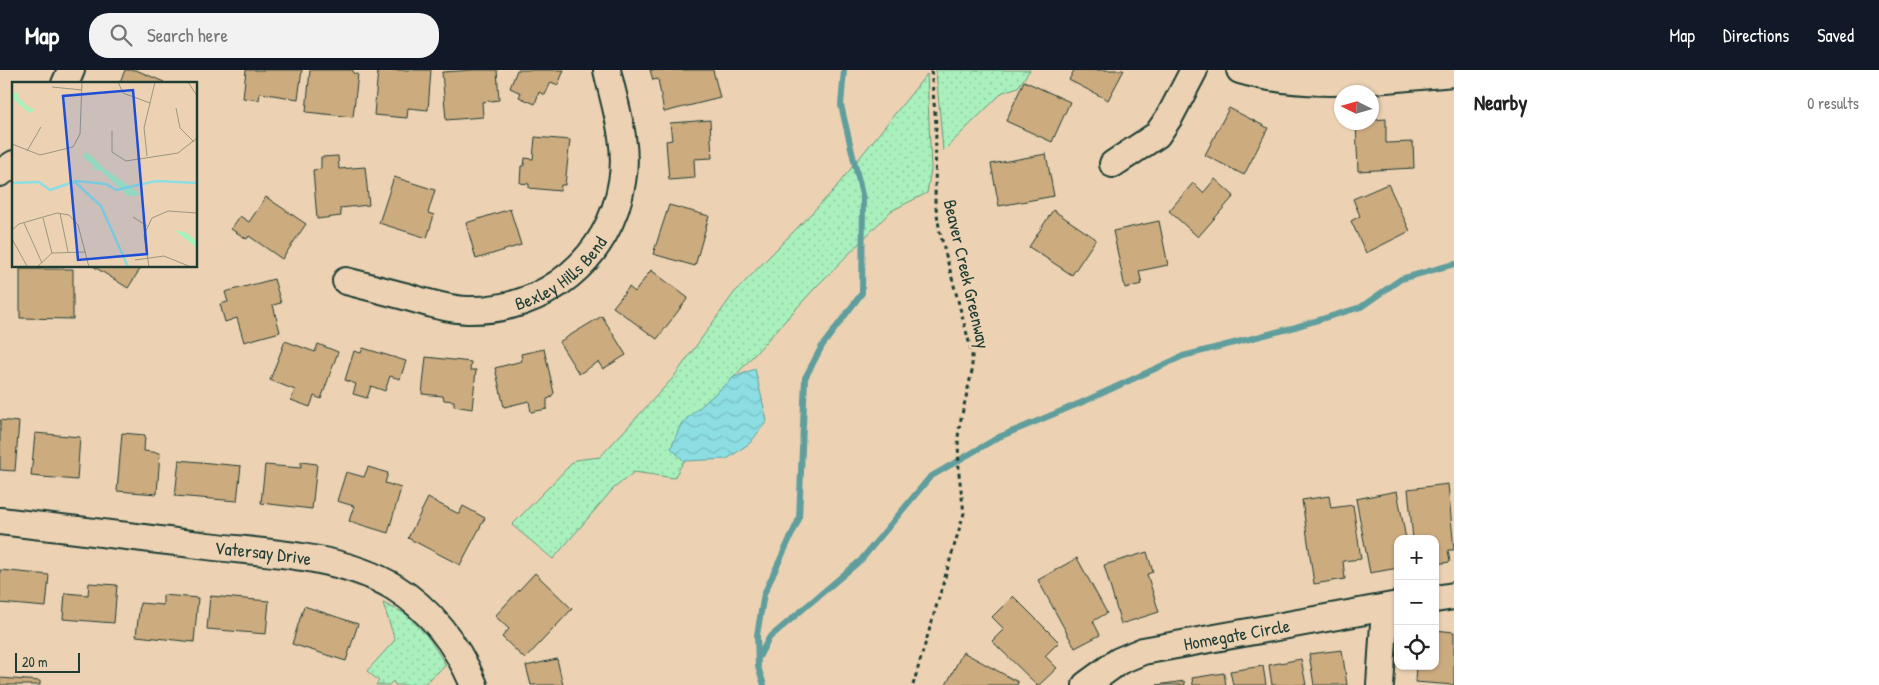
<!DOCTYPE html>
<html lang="en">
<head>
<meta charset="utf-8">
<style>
	:root { --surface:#fff; --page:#f2f2f2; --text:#222; --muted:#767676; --line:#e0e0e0; --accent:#111827 }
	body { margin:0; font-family:"Patrick Hand",sans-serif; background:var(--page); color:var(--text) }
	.controls { position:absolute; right:15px; bottom:15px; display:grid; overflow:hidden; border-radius:10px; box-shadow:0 1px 4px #0004 }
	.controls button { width:45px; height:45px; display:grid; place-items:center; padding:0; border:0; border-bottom:1px solid var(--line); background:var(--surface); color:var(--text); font:25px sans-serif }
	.compass { position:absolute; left:1334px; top:15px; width:45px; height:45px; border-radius:50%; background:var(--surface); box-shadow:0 1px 4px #0004; rotate:275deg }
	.scale { position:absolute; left:15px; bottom:12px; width:65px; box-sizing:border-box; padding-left:5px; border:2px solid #1f3d34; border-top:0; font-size:14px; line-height:18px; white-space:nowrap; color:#1f3d34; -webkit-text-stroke:4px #ecd2b3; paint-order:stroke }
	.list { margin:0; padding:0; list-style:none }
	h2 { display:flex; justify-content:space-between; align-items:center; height:65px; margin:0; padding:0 20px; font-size:21px }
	h2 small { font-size:16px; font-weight:400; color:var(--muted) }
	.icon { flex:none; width:28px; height:28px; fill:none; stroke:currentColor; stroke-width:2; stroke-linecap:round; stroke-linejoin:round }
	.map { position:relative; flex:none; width:1454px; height:615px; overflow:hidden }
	header { display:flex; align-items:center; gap:30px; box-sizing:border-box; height:70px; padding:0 25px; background:var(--accent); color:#fff }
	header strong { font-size:24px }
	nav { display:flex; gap:28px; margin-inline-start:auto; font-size:18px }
	.search { width:350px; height:45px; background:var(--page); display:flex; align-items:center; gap:12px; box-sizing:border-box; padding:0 18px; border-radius:20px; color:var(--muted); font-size:19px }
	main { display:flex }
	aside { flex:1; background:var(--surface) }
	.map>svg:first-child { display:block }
</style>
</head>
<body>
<header>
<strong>Map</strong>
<div class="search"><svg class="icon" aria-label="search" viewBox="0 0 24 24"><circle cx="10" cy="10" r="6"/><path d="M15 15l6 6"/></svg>Search here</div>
<nav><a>Map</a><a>Directions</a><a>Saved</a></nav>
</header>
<main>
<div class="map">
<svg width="1454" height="615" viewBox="0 0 1454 615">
	<defs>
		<pattern id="green-dots" width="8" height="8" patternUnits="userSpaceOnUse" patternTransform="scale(1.25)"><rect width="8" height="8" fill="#a9f0bd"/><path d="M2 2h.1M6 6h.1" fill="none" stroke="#91cfa3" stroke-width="1.8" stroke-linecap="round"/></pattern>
		<pattern id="water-waves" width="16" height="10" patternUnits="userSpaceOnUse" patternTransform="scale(1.25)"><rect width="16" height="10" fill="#8cdee3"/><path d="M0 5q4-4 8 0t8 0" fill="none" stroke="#78bfc3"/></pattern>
	</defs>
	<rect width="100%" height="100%" fill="#ecd2b3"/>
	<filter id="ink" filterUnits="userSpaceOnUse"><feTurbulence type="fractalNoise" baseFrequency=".02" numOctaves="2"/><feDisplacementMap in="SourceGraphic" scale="10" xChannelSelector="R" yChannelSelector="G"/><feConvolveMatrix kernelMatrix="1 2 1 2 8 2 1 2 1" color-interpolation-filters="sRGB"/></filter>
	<g filter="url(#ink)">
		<path fill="url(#green-dots)" stroke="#649678" d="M936,0H1030L1018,17L1003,22L943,81Z
			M927,4L931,99L927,123L891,141L815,218L734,307L713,326L671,378L684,391L674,408L634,402L613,419L553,489L512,455L575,390L600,387L673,308L734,223L832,122Z
			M383,533L406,544L428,567L446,595L423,615H395L393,611L389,615H376L379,611L367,601L395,570Z"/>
		<path fill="url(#water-waves)" stroke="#609e9d" d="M755,299L767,351L750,373L727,389L684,391L671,378L681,354L734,307Z"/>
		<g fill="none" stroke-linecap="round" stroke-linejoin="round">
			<path stroke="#609e9d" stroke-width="6" d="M759,587L769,568L861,490L930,407L999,367L1085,331L1183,286L1292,258L1361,237L1401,209L1454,194
				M764,615L758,597L757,565L764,524L799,449L805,308L822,276L862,223L863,129L841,35L844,0"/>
		</g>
		<path fill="#ccab7f" stroke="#1f3d34" d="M125,0H136L164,12L163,14H119Z
			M246,0H302L298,29L260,23L259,30L243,28Z
			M310,0H353V3L358,4L353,47L306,42Z
			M378,0H431L428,40L408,38L407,48L374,45Z
			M474,0H497L499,30L482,32L483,47L446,50L442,2Z
			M517,0H564L558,15L551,12L545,25L539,22L535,34L519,27L521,23L510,18Z
			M650,0H713L720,28L664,42L658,9L653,10Z
			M1074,0H1124L1108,30L1069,10Z
			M1024,11L1070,32L1052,72L1006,51Z
			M1229,38L1268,58L1244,105L1205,85Z
			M1386,49V73L1413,72L1414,98L1358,101L1356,52H1372V50Z
			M710,50L712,88L694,89L695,108L669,110L666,71L672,70L670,53Z
			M535,67L570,70L565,115H561L560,121L529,118V114L520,113L521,96H524L525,88L533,89Z
			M1046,84L1054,126L999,136L991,94Z
			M338,86L339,99L365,97L369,135L340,138L341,146L317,149L313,100L321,99V87Z
			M394,107L435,120L428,143L434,145L427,168L379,153Z
			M1215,109L1234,126L1198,167L1169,141L1193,113L1203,123Z
			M1388,114L1410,161L1366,183L1351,151L1360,146L1353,129Z
			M266,127L306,154L282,189L249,166L247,169L231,159L240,146L249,152Z
			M669,135L709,146L695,196L653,184Z
			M510,139L521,175L476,189L466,153Z
			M1053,140L1096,169L1072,205L1029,177Z
			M1159,151L1168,195L1139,201L1142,214L1125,218L1113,161Z
			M93,196H142L128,218Z
			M20,199H73V249L20,248Z
			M651,200L688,228L657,269L613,237L629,217L635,222Z
			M274,209L281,233L273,235L280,262L244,272L237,248L225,252L220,234L228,232L225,222Z
			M602,246L626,285L603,299L598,292L579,304L559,272Z
			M285,271L315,282L318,274L338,282L321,329L314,326L310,337L291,330L295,320L270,310Z
			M363,278L406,291L400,309L390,306L385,321L371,316L367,328L353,324L356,314L345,310L354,281L361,283Z
			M544,279L554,323L550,328L547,329V339L531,342L529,331L504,337L495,298L522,291L521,284Z
			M426,287L471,292L470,300H476L472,339L454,336V331L444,330L443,326L422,324Z
			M0,350L19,352L15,401L0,400Z
			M35,363L80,367L77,410L31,406Z
			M122,363L145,365L144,381L160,383L157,424L117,421Z
			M179,390L241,396L237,431L175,426Z
			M301,392L317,394L312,439L261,433L265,395L301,398Z
			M368,397L388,403L385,413L401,418L388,463L349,451L354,436L337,431L346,402L364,407Z
			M1448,414L1454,480H1448L1450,492L1435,494V469H1413L1408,419Z
			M1397,421L1406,469H1398V498L1370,503L1356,429Z
			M1329,426L1331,438L1353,435L1361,489L1343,491L1345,509L1314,514L1302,430Z
			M428,428L459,444L463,436L485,448L460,495L408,468Z
			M1147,482L1153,502L1147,504L1159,542L1121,554L1104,495Z
			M1077,488L1107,543L1093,551L1100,565L1075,578L1038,510Z
			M0,500L49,505L46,537L0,533Z
			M535,503L572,539L525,589L502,567L509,559L495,546Z
			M89,513L117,515L114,553L63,549L65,523L88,525Z
			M163,525L198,528L194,572L136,566L140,533L163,535Z
			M210,526L269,531L266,564L207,559Z
			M1013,526L1059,572L1045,586L1057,598L1039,615H1037L992,571L1004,559L992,547Z
			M304,536L358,554L346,591L292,574Z
			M1435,560L1454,562V615L1415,612L1416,596H1435Z
			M1342,580L1347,615H1314L1309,584Z
			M963,582L1018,612L1017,615H946Z
			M557,589L563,615H531L526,596Z
			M1301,589L1306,615H1272L1269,595Z
			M1263,596L1266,615H1233L1230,601Z
			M1224,603L1226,615H1193L1192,608Z
			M0,608L40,611V615H0Z
			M1184,611L1185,615H1157Z"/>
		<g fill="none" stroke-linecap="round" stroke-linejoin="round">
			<defs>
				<g id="minor">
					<path d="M1240,0C1311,21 1382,9 1454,3"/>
					<path d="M65,14L71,0"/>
					<path d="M1113,94L1157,65L1170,46L1194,0"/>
					<path d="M0,103L14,94"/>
					<path id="s1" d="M346,211C365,216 385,221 404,226C425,232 446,239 467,240C545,242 610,188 622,112C629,75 615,36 607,0"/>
					<path id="s2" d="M0,451C69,459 138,467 207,476C267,483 341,485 394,517C431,540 457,575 474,615"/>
					<path d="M1435,529L1454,526"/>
					<path id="s3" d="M1086,615L1119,591L1143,581L1398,535"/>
					<path d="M1380,615L1385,538"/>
				</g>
			</defs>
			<use href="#minor" stroke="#1f3d34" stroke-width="30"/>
			<path stroke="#1f3d34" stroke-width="3" stroke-dasharray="4 4" stroke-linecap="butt" d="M913,615L964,443L959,404L958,367L960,353L972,301V283L940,163L935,131L936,54L931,0"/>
			<use href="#minor" stroke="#ecd2b3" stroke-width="26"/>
		</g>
	</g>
	<g text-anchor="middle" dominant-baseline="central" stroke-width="5" stroke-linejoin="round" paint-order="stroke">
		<g font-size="18" fill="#1f3d34" stroke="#ecd2b3">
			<text stroke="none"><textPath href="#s1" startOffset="229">Bexley Hills Bend</textPath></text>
			<text transform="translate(967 204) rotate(77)">Beaver Creek Greenway</text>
			<text stroke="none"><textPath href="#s2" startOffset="265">Vatersay Drive</textPath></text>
			<text stroke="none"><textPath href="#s3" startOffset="162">Homegate Circle</textPath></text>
		</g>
	</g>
	<g transform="translate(12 12)">
		<rect width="185" height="185" fill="#ecd2b3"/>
		<path d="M0,10L7,12L6,15L18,26L23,27L19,31L15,29L0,16ZM75,70L93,87L130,113L116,114L88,88H81L82,84L71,75ZM162,148L175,151L185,159V166Z" fill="#a9f0bd"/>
		<path fill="none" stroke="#8cdee3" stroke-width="2.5" d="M63,100L89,124L116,185M0,101L27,100L38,108L64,99L94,102L104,108L144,99L185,101"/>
		<path fill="none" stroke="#9a9680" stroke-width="1" d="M106,0L111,11L138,21M176,0L185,14M40,5L70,8M164,26L168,46L182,60M100,49V70L114,79L166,71L185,56M0,62L28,73L61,65L68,52L70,0M15,69L29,45M135,74L132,46L143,0M48,131L56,170M121,135L135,144M31,136L40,171M12,141L30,181M0,148L7,142L45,131L57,133L66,143L77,185M0,157L15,184M123,178L152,174L179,185M25,185L40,171L74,170M137,185L132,153L140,136L156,129L185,131"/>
		<path fill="#1d4ed8" fill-opacity="0.15" stroke="#1d4ed8" stroke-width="2.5" d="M121,8L135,172L66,178L51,14Z"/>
		<rect width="185" height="185" fill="none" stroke="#1f3d34" stroke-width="2.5"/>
	</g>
</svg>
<div class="controls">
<button>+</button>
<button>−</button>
<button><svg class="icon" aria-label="locate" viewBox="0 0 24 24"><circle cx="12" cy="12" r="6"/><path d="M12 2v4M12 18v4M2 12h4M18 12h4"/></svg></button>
</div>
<svg class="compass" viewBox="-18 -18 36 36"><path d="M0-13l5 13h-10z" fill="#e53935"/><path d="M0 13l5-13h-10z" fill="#767676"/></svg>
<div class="scale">20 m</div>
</div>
<aside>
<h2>Nearby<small>0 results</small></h2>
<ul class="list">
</ul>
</aside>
</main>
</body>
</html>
